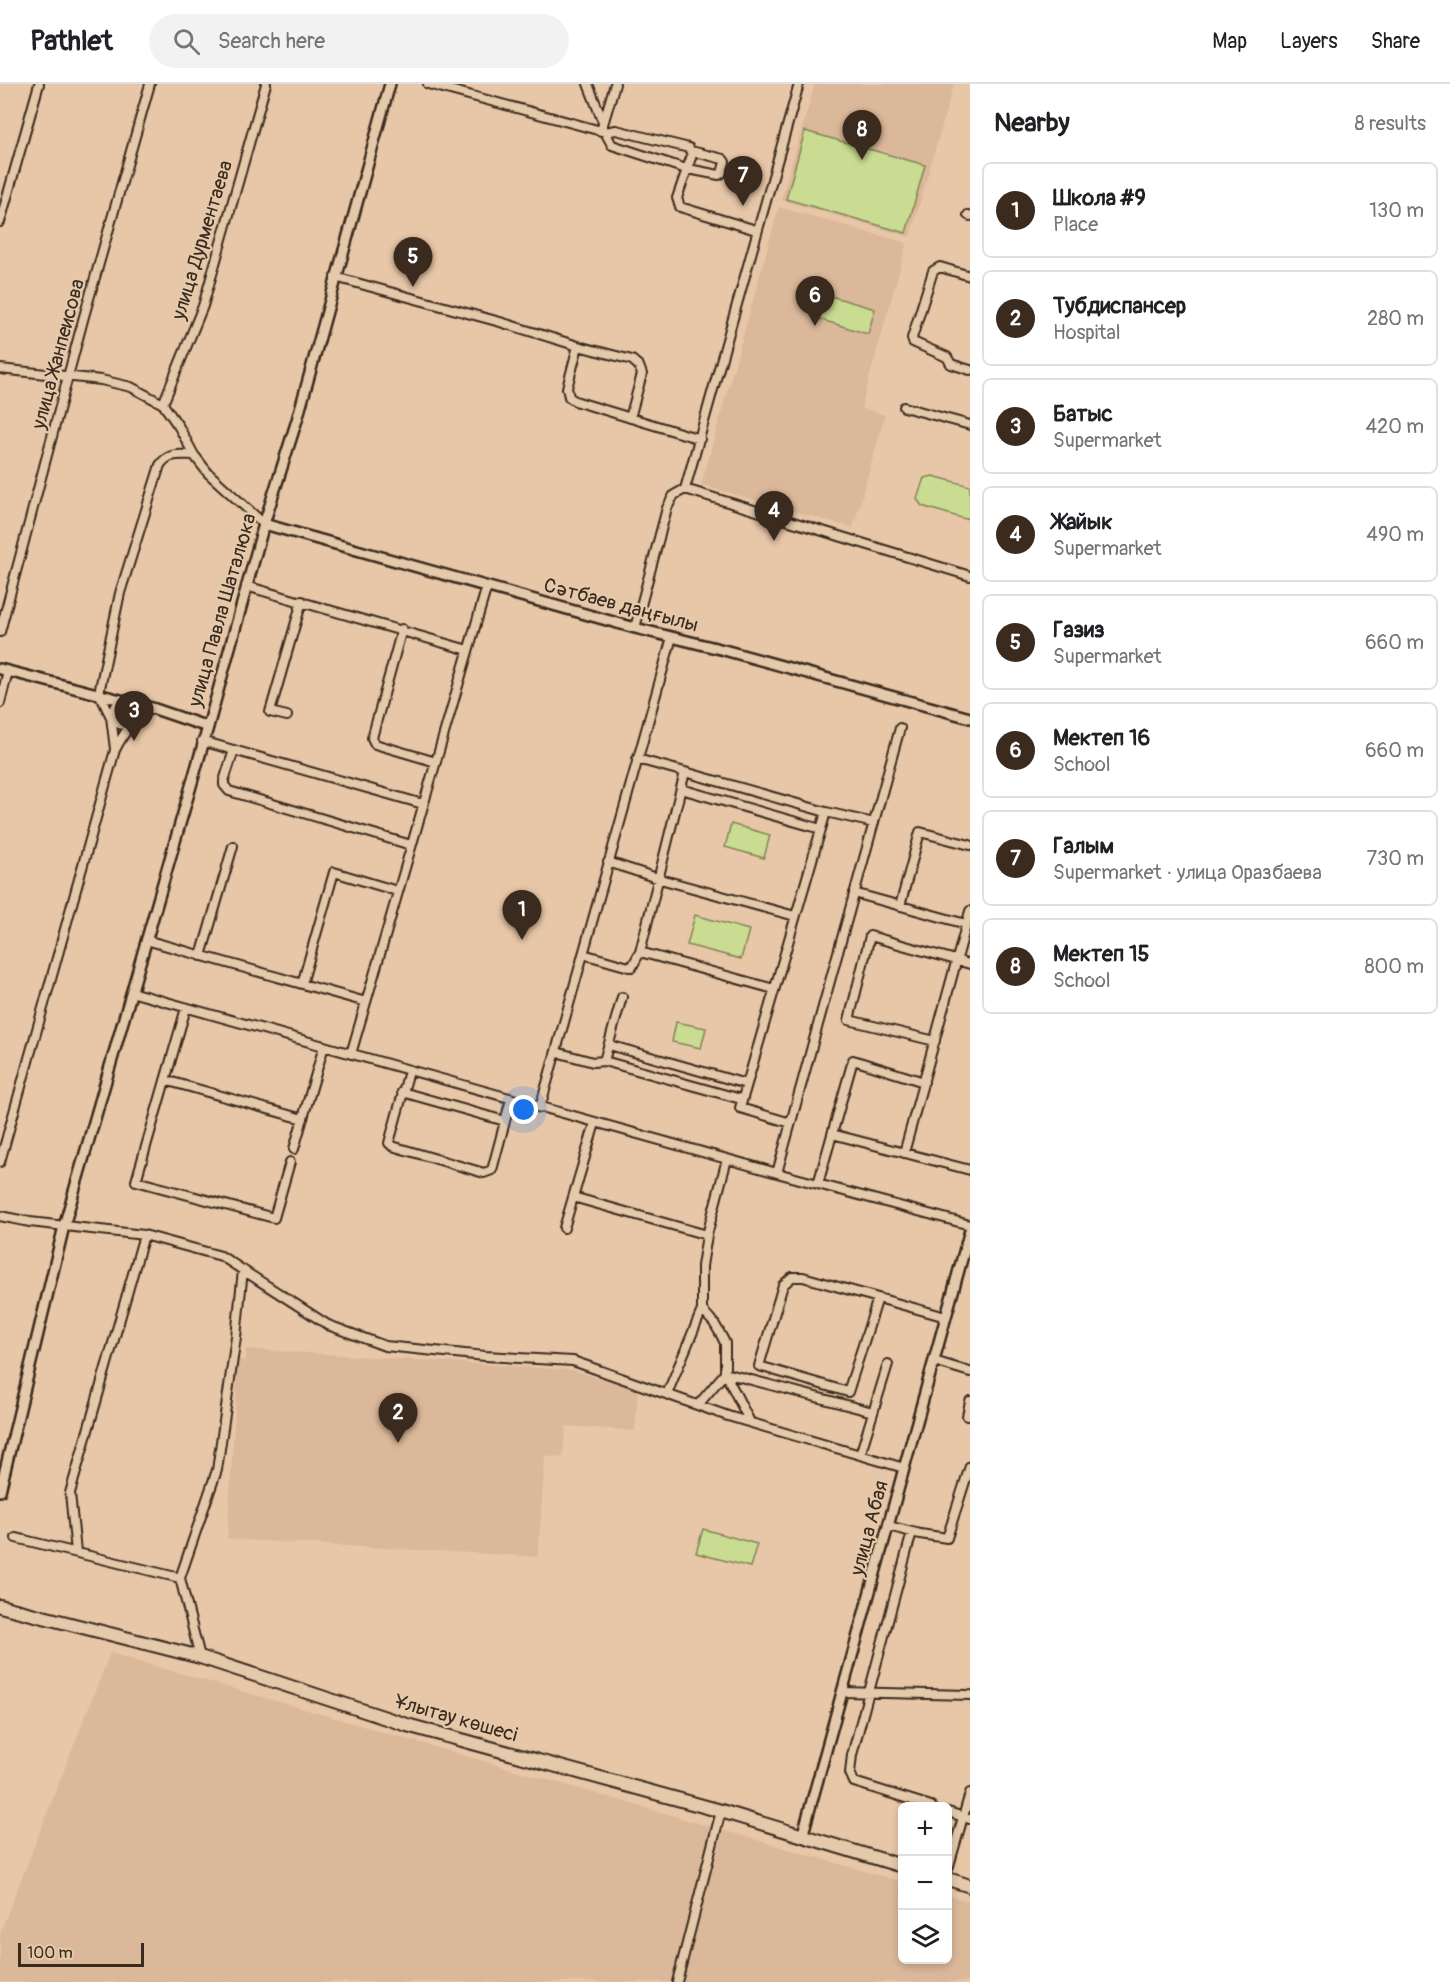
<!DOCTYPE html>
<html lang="en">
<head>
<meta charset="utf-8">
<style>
	:root { --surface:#fff; --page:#f2f2f2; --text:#202124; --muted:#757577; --line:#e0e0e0; --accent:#3b2a1e }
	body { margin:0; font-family:Pangolin,sans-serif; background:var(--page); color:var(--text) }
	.controls { position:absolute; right:18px; bottom:18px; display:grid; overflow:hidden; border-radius:9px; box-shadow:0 3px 9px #0003 }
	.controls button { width:54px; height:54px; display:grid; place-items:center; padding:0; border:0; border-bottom:2px solid var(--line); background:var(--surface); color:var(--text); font:30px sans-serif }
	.scale { position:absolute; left:18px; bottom:15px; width:126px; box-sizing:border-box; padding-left:6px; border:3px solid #3b2a1e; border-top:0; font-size:16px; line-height:21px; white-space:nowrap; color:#3b2a1e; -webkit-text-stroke:4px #e4c9ab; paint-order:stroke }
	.you { position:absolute; left:524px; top:1026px; width:21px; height:21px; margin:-15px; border:4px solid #fff; border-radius:50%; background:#1a73e8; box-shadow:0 0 0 9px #1a73e833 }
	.badge { display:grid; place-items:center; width:39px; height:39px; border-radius:50%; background:var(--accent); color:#fff; font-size:20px; font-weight:700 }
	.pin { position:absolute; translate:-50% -50px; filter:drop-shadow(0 2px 3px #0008) }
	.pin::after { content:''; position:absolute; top:32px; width:21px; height:18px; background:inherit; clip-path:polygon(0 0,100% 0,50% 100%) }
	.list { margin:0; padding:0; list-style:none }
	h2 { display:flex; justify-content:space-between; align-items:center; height:78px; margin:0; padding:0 24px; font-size:26px }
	h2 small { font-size:20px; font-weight:400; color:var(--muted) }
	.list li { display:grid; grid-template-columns:39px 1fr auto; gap:18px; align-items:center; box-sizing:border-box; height:96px; margin:0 12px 12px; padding:0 12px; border:2px solid var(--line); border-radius:9px }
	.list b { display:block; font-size:22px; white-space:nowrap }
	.list p { margin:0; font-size:20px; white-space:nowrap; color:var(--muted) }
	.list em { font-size:20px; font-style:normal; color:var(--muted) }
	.icon { flex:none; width:33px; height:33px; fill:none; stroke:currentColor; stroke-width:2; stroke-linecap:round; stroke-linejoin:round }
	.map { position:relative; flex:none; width:970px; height:1898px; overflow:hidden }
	header { display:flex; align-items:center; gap:36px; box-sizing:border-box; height:84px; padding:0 30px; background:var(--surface); border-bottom:2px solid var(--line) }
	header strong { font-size:28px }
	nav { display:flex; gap:33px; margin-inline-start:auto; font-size:21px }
	.search { width:420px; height:54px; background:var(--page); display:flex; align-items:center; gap:15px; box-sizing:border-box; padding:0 21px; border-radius:33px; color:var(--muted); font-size:22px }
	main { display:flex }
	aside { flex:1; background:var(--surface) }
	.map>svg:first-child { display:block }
</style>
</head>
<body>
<header>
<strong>Pathlet</strong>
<div class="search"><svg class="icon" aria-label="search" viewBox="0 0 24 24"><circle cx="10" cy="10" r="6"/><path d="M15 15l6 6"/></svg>Search here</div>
<nav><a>Map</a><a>Layers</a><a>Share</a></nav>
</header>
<main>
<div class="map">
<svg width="970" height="1898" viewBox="0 0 970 1898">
	<rect width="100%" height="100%" fill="#e8c7a8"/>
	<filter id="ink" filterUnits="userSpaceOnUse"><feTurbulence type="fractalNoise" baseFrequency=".0167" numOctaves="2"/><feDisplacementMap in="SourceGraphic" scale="12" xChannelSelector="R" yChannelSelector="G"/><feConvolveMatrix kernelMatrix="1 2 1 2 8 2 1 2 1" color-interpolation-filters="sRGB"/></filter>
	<g filter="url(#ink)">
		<path fill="#dbb89a" d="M815,0H954L910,153L781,116Z
			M779,123L907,159L861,324L885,331L853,444L701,401Z
			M246,1265L571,1286L638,1305L635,1347L566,1342L563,1373L545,1372L538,1473L227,1455L238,1276L246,1277Z
			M110,1569L902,1798V1876H948V1811L970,1818V1898H0V1849Z"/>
		<path fill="#c9dc91" stroke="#828358" stroke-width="1.5" d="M805,47L925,81L906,149L786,115Z
			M827,211L875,225L868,250L819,235Z
			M933,392L970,402V433L965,435L922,422L917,415L924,394Z
			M731,740L770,751L764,774L725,763Z
			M695,831L749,846L741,875L687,861Z
			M676,938L706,944L701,964L672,958Z
			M703,1445L757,1460L750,1483L696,1469Z"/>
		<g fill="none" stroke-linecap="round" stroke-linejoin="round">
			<defs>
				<path id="minor" d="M428,0L605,48L616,46L689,64L692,71L677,114L680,123L756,146
					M588,0L603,38
					M799,0L685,405L970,492
					M601,47L615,0
					M605,48L612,61L683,84L719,91L722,89L725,78L723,75L691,67
					M968,131L970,132
					M0,138L39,0
					M970,192L940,183L933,187L912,254L913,258L947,273L951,280L970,286
					M335,193L500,238L578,262L567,304L569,313L575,317L700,355
					M578,262L632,276L639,282L642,290L630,334
					M0,285L101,296L131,303L163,320L179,343L194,371L208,389L264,440
					M163,320L203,222L266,0
					M904,323L970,341
					M246,502L468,566
					M635,544L667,424L674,411L685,405
					M402,545L372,654L375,660L436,678
					M0,548L83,236L150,0
					M123,616L116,622L111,633C118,641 121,642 132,639L135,630L134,619
					M0,619L8,587
					M287,632L270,628L302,517
					M202,657L423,720
					M115,665L111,633L99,609L120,509L160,381C169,368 180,371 194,371
					M234,666L224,697V701L229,707L411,761
					M685,688L826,728L740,1024L791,1039
					M681,705L821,745
					M826,728L874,739
					M608,778L660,795L795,832
					M854,809L966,840
					M900,822L920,748L970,761
					M146,856L366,918
					M640,868L774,905
					M583,870L629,883H632L640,868L685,688L637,675
					M201,872L233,762
					M302,900L334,788L397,807
					M131,908L777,1089L970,1141
					M622,913L604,977L741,1015
					M186,924L136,1097L274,1134L290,1078
					M935,957L849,936L870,852L970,880
					M609,961L746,1000
					M556,968L593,978L604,977
					M351,970L487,502
					M409,987L389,1059L392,1062L484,1089L492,1086L511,1015
					M165,996L303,1035
					M402,1008L505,1037
					M540,1024L672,553
					M832,1050L970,1086
					M294,1065L324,962
					M904,1069L970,827
					M0,1078L115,666C125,647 133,635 152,624
					M777,1089L900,644
					M818,1100L853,976L924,998
					M573,1113L707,1151
					M0,1132L30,1138L144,1151L221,1172L328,1241L385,1262L485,1272L573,1277L728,1332L904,1384
					M564,1144L595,1039
					M878,1214L848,1308L759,1282L783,1201L792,1193H803L946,1233
					M702,1226L714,1239L721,1251L725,1259V1289L750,1338
					M934,1277L970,1288
					M725,1289L873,1328
					M667,1310L702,1226V1182L707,1151L727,1075
					M970,1317L967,1332H970
					M698,1321L725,1289
					M860,1371L888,1280
					M888,1442L920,1450L947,1454L970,1382
					M912,1448L852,1671L850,1689L854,1698L931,1722
					M16,1454L180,1494L200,1573
					M76,1468L70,1409L144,1151
					M180,1494L217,1386L236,1253L243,1186
					M842,1608L970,1611
					M948,1728L970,1735
					M948,1785L970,1709
					M677,1898L721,1727"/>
				<path id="tertiary" d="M264,440L635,544L724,566L970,634
					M0,585L152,624L208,643
					M0,1407L64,1142L208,643L264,440L297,336L390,0
					M802,1753L970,1146"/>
				<path id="primary" d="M0,1522L200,1573L407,1641L721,1727L902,1782
					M948,1795L970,1802"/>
			</defs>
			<use href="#minor" stroke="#3b2a1e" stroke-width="12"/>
			<use href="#tertiary" stroke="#3b2a1e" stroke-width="14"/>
			<use href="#primary" stroke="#3b2a1e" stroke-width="16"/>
			<use href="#minor" stroke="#e4c9ab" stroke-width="8"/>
			<use href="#tertiary" stroke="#e4c9ab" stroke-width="9"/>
			<use href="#primary" stroke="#e4c9ab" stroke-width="12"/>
		</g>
	</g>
	<g text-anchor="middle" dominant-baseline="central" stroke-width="4.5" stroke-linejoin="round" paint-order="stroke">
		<g font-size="20" fill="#3b2a1e" stroke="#e4c9ab">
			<text transform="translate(202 156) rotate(-73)">улица Дурментаева</text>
			<text transform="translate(58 270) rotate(-75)">улица Жанпеисова</text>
			<text transform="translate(621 521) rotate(15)">Сәтбаев даңғылы</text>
			<text transform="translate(222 526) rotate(-74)">улица Павла Шаталюка</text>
			<text transform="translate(869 1444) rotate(-75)">улица Абая</text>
			<text transform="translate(456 1634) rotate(16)">Ұлытау көшесі</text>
		</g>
	</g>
</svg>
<div class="controls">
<button>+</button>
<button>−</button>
<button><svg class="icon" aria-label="layers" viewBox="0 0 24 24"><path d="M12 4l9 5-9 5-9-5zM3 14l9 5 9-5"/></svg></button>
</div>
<div class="scale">100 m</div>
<div class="you"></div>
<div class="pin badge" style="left:522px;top:856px">1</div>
<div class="pin badge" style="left:398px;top:1359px">2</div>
<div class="pin badge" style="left:134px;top:657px">3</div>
<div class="pin badge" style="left:774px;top:457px">4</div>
<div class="pin badge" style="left:413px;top:203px">5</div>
<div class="pin badge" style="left:815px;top:242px">6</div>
<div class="pin badge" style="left:743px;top:122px">7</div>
<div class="pin badge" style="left:862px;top:76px">8</div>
</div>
<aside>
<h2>Nearby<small>8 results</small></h2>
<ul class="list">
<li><span class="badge">1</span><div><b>Школа #9</b><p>Place</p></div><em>130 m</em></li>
<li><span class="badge">2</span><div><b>Тубдиспансер</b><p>Hospital</p></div><em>280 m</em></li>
<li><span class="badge">3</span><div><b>Батыс</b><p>Supermarket</p></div><em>420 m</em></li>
<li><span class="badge">4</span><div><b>Жайык</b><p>Supermarket</p></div><em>490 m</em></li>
<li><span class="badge">5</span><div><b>Газиз</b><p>Supermarket</p></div><em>660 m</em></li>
<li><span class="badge">6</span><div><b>Мектеп 16</b><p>School</p></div><em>660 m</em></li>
<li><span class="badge">7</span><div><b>Галым</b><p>Supermarket · улица Оразбаева</p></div><em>730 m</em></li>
<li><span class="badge">8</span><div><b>Мектеп 15</b><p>School</p></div><em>800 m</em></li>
</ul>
</aside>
</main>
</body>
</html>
